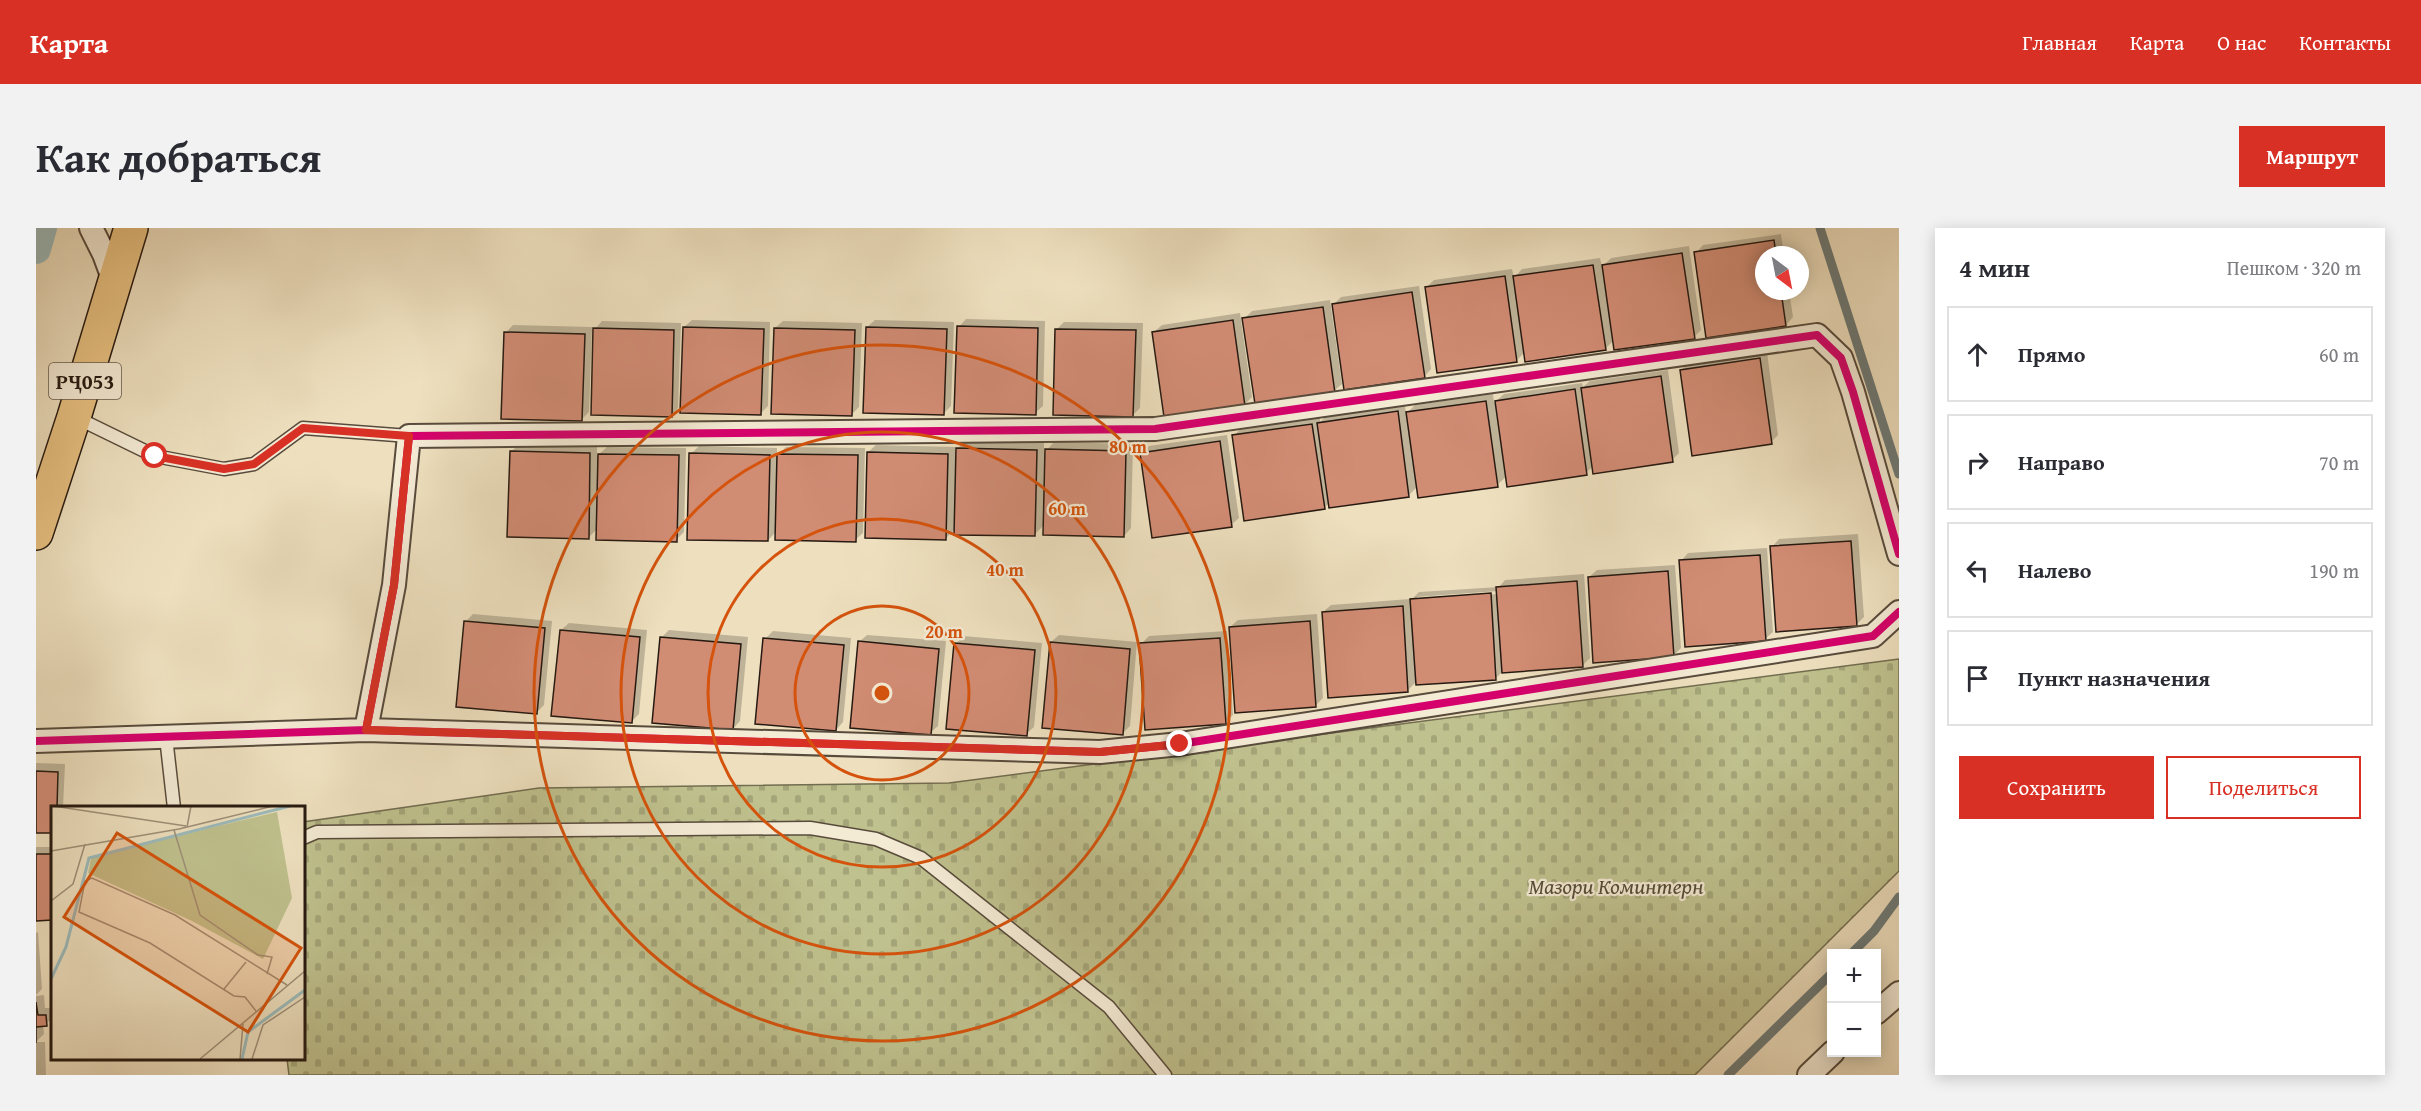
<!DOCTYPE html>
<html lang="ru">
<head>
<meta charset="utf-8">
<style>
	:root { --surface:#fff; --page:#f2f2f3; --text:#2b2b33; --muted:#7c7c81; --line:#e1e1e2; --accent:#d93025 }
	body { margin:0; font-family:"Gentium Book Plus",serif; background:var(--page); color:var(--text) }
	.controls { position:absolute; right:18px; bottom:18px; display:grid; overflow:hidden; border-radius:0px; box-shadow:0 3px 15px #0003 }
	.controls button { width:54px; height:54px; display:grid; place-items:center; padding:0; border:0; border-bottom:2px solid var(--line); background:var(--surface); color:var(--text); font:30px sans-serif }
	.compass { position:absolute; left:1719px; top:18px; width:54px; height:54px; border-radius:50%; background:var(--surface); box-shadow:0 3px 15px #0003; rotate:148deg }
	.stop { position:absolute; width:18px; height:18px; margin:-14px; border:4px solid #d93025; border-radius:50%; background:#fff }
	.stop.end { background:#d93025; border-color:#fff; box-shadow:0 2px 6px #0008 }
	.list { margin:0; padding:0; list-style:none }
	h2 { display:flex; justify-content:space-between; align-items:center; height:78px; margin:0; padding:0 24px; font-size:26px }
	h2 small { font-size:20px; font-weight:400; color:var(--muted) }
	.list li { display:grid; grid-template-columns:39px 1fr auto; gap:18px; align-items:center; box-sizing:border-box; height:96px; margin:0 12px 12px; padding:0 12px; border:2px solid var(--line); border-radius:0px }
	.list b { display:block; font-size:22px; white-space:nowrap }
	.list em { font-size:20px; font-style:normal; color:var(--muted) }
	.actions { display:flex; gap:12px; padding:18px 24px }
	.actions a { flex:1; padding:14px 0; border:2px solid var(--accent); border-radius:0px; text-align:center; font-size:21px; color:var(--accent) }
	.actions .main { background:var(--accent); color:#fff }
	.icon { flex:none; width:33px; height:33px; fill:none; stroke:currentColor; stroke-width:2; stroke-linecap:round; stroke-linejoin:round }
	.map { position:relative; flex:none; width:1863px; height:847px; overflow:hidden; border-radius:0px }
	header { display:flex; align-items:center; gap:36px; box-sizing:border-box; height:84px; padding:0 30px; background:var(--accent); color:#fff }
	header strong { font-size:28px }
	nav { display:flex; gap:33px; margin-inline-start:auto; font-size:21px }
	.intro { display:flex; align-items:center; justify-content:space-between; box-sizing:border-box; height:144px; padding:0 36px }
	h1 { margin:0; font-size:42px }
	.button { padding:15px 27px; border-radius:0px; background:var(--accent); color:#fff; font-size:21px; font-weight:700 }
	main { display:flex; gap:36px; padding:0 36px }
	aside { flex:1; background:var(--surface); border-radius:0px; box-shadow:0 3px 15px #0003 }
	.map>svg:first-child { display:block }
</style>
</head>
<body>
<header>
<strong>Карта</strong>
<nav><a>Главная</a><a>Карта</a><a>О нас</a><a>Контакты</a></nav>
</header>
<div class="intro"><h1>Как добраться</h1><a class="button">Маршрут</a></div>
<main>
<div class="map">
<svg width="1863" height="847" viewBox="0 0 1863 847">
	<defs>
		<pattern id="cemetery-stones" width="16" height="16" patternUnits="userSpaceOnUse" patternTransform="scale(1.5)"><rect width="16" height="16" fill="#bfc18e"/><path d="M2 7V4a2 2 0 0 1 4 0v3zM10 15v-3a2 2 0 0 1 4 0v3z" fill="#a4a579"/></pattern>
	</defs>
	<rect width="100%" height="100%" fill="#eee0bf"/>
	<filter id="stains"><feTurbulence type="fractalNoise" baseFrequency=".00333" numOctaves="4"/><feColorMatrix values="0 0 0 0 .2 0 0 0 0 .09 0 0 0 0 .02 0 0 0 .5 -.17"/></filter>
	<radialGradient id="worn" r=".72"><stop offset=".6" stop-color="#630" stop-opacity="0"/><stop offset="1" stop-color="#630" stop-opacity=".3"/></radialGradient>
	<path fill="url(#cemetery-stones)" stroke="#726d50" stroke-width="1.5" d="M1863,431V643L1659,847H253L251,831L267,830V594L503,560L913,555Z"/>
	<path fill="#0003" fill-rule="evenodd" d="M1745,6L1748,27H1728V63H1753L1757,89L1750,97L1660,25L1667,17Z
		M1653,18L1665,102L1658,109L1578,112L1569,121L1489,124L1481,132L1390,60L1398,52L1476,41L1478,50L1486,41L1564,30L1566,39L1575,30Z
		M1383,58L1395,141L1388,149L1298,76L1305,69Z
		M1294,72L1306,156L1298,163L1208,91L1216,83Z
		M1204,85L1216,169L1208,177L1118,104L1126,97Z
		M930,91L1009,93L1007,178L999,185L923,99Z
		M656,92L734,94L732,178L724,186L648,99Z
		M839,92L918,94L915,178L908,185L831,99Z
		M566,93L645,95L642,180L635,187L559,101Z
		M747,93L826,95L823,179L816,186L739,100Z
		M1028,94L1107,95L1104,180L1097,187L1021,101Z
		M477,97L556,99L553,184L546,191L469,105Z
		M1731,124L1742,207L1735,214L1645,142L1653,135Z
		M1632,142L1643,225L1636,232L1557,238L1550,245L1471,248L1461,257L1382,258L1373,267L1294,274L1288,280L1198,208L1205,200L1284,189V194L1290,188L1369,177L1370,186L1379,177L1457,166L1458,175L1468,166L1546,155L1547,159L1554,153Z
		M1191,207L1203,290L1195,297L1106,225L1113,218Z
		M929,213L1008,215V225L1018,214L1097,216L1095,300L1088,308L1009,296L999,306L920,300L910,310L832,224L840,217L919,219V223Z
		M483,216L561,218V228L571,219L650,220L648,304L640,312L562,300L552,310L475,224Z
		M663,218L741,220V228L750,219L829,220L827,305L819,312L741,303L732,312L655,226Z
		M1822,306L1828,389L1820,397L1736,319L1743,311Z
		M1731,320L1737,404L1729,411L1645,333L1652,325Z
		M1639,337L1645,420L1637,428L1553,349L1561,342Z
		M1548,346L1554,430L1546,438L1466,444L1460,450L1381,453L1371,463L1287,384L1295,377L1374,371V373L1383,364L1463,359L1469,352ZM1462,363L1463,366L1381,372V369Z
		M437,386L516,393L508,477L500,485L429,394Z
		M1281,386L1287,470L1279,478L1194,399L1202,392Z
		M533,395L611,402L603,486L596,493L525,402Z
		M633,402L712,409L704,493L697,501L626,409Z
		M737,403L815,410L807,494L800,502L729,411Z
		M1191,403L1197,487L1189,494L1105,416L1113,408Z
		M831,407L910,413L902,498L894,505L823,414Z
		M1023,407L1101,414L1094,498L1086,506L1015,414Z
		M927,408L1006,415L998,499L990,506L920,416Z
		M0,535L29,536L27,580H16V604L0,603Z
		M0,619H16V691H0Z
		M2,704L6,761L0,767V705Z
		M8,767L9,780H16V791L7,797L8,806L0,814H9L10,847H0V768Z"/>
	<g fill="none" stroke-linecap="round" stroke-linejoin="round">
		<path stroke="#6d7a77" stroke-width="9" d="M1784,0L1863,246
			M1815,726L1838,703L1863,669
			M1692,847L1796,745"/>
		<path stroke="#9cbbbb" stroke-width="30" d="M0,21L6,0"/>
	</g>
	<path fill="#d18c74" stroke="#261911" stroke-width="1.5" d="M1738,12L1740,27H1728V63H1745L1750,98L1670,110L1658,24Z
		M1646,25L1659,111L1578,122L1566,37Z
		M1557,37L1570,122L1489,134L1477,48Z
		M1469,48L1481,134L1401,145L1389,59Z
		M1376,64L1389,150L1308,162L1296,76Z
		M1287,79L1299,165L1219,176L1206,90Z
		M1197,92L1209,178L1128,189L1116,104Z
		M921,98L1002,100L1000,187L918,185Z
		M647,99L728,101L725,187L644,185Z
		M830,99L911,101L908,187L827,185Z
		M557,100L638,102L636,189L555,187Z
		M738,100L819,102L816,188L735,186Z
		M1019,101L1100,102L1097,189L1017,187Z
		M468,104L549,106L546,193L465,191Z
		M1724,130L1736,216L1656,228L1644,142Z
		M1625,148L1637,234L1557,246L1545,160Z
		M1539,161L1551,247L1471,259L1459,173Z
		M1450,173L1462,259L1382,270L1370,184Z
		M1362,183L1373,269L1293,280L1281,195Z
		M1276,196L1289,281L1208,293L1196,207Z
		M1184,213L1196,299L1116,310L1104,225Z
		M920,220L1001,222L999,308L918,307Z
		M1009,221L1090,223L1088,309L1007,307Z
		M474,223L554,225L553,311L471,309Z
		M831,224L912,226L910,312L829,310Z
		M653,225L734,227L732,313L651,312Z
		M562,226L643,227L641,314L560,312Z
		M741,226L822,227L820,314L739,312Z
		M1815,313L1821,398L1740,404L1734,318Z
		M1724,327L1730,413L1649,419L1643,332Z
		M1632,343L1638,429L1557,435L1552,349Z
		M1541,353L1547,439L1466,445L1460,359Z
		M1455,365L1460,452L1380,457L1374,371Z
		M1367,378L1372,464L1292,470L1286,384Z
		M428,393L509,400L501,486L420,479Z
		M1274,393L1280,479L1199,485L1193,399Z
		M524,402L604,409L596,495L515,488Z
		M624,409L705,416L697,502L616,495Z
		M727,410L808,417L800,503L719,496Z
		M1184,410L1190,496L1109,502L1103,415Z
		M822,413L903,421L895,507L814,500Z
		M1014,414L1094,421L1087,507L1006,500Z
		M918,415L999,422L991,508L910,501Z
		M0,543L22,544L21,580H16V605H0Z
		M0,626H15L16,692L0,693Z
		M0,774L2,787H10L11,798L0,799V815Z"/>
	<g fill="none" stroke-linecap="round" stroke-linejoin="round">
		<defs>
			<path id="service" d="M39,189L119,228L188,241L218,236L267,200L373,208
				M130,509L138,580
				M267,610L281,604L774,600L840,611L885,630L1073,779L1129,847"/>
			<path id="minor" d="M55,0L68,26L78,53
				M330,502L358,357L373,208L1119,201L1781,107L1805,130L1817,164L1863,326
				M0,513L330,502L1064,524L1144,516L1837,408L1863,384
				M1840,785L1863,765
				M1773,847L1797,824"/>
			<path id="primary" d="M0,305L38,189L95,0"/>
		</defs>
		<use href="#service" stroke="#584b3c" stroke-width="15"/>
		<use href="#minor" stroke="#584b3c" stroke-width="26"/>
		<use href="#primary" stroke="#261911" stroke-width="36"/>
		<use href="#service" stroke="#f4ebd5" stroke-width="12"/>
		<use href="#minor" stroke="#f4ebd5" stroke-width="22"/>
		<use href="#primary" stroke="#e7c080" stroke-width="33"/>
		<defs>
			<path id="cycleway" d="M330,502L358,357L373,208L1119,201L1781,107L1805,130L1817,164L1863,326
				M0,513L330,502L1064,524L1144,516L1837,408L1863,384"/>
		</defs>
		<use href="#cycleway" stroke="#f4ebd5" stroke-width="11"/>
		<use href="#cycleway" stroke="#d6006c" stroke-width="8"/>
	</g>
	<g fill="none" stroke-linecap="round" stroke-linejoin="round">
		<path stroke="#d93025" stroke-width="8" d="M119,228L188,241L218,236L267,200L373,208L358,357L330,502L1064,524L1144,516"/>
	</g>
	<g fill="none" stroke="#d5530c" stroke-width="3">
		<circle cx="846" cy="465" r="87"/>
		<circle cx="846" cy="465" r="174"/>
		<circle cx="846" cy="465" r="261"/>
		<circle cx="846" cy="465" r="348"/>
	</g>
	<g text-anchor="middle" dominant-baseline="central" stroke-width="4.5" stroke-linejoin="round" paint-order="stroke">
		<rect fill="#f4ebd5" stroke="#64584c" stroke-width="1.5" x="13" y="135" width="72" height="36" rx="4.5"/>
		<g font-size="21" font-weight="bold" fill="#261911">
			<text x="49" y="153">РҶ053</text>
		</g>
		<g font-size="22" font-style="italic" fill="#544b36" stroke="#f4ebd5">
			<text x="1580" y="658">Мазори Коминтерн</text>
		</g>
	</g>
	<g transform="translate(15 578)">
		<rect width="254" height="254" fill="#eee0bf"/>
		<path d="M226,6L241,92L212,153L141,115L37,67L40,53L51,48Z" fill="#bfc18e"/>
		<path fill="none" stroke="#9cbbbb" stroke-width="3" d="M0,173L15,141L38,52L239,0M191,253L197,226L254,184"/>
		<path fill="none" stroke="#9e9079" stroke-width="1.5" d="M2,0L135,20M136,21L140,0M123,24L149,109L207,149L221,151L216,168M0,45L128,23L222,0M0,95L22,78L34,38M173,183L195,156M205,205L194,191L183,190L99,137L28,106L34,75L41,72L124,109L236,179M149,253L254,165M189,253L192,218M201,253L212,219L254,191"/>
		<path fill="#d5530c" fill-opacity="0.15" stroke="#d5530c" stroke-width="3" d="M66,27L250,142L197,226L13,111Z"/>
		<rect width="254" height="254" fill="none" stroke="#261911" stroke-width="3"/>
	</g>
	<circle cx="846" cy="465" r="9" fill="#d5530c" stroke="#f4ebd5" stroke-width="3"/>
	<g font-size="18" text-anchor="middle" font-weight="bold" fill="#d5530c" stroke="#f4ebd5" stroke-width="4.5" stroke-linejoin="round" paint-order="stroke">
		<text x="1092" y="225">80 m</text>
		<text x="1031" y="287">60 m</text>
		<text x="969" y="348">40 m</text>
		<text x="908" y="410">20 m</text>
	</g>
	<rect width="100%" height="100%" filter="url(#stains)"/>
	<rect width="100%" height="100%" fill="url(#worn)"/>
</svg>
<div class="controls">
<button>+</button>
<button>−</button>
</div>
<svg class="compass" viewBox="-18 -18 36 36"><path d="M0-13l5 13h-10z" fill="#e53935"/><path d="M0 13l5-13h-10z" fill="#7c7c81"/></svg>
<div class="stop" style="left:119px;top:228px"></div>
<div class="stop end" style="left:1144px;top:516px"></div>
</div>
<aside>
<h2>4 мин<small>Пешком · 320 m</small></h2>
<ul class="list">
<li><svg class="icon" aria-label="ahead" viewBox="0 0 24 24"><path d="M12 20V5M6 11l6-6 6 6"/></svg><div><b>Прямо</b></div><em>60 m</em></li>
<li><svg class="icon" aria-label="right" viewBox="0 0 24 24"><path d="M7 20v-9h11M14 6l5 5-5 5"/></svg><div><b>Направо</b></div><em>70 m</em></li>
<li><svg class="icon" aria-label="left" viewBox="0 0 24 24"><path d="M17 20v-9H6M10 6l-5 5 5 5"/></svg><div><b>Налево</b></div><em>190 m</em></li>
<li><svg class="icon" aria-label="arrive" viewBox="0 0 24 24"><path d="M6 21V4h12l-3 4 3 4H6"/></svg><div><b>Пункт назначения</b></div></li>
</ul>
<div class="actions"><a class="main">Сохранить</a><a>Поделиться</a></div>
</aside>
</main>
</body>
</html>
